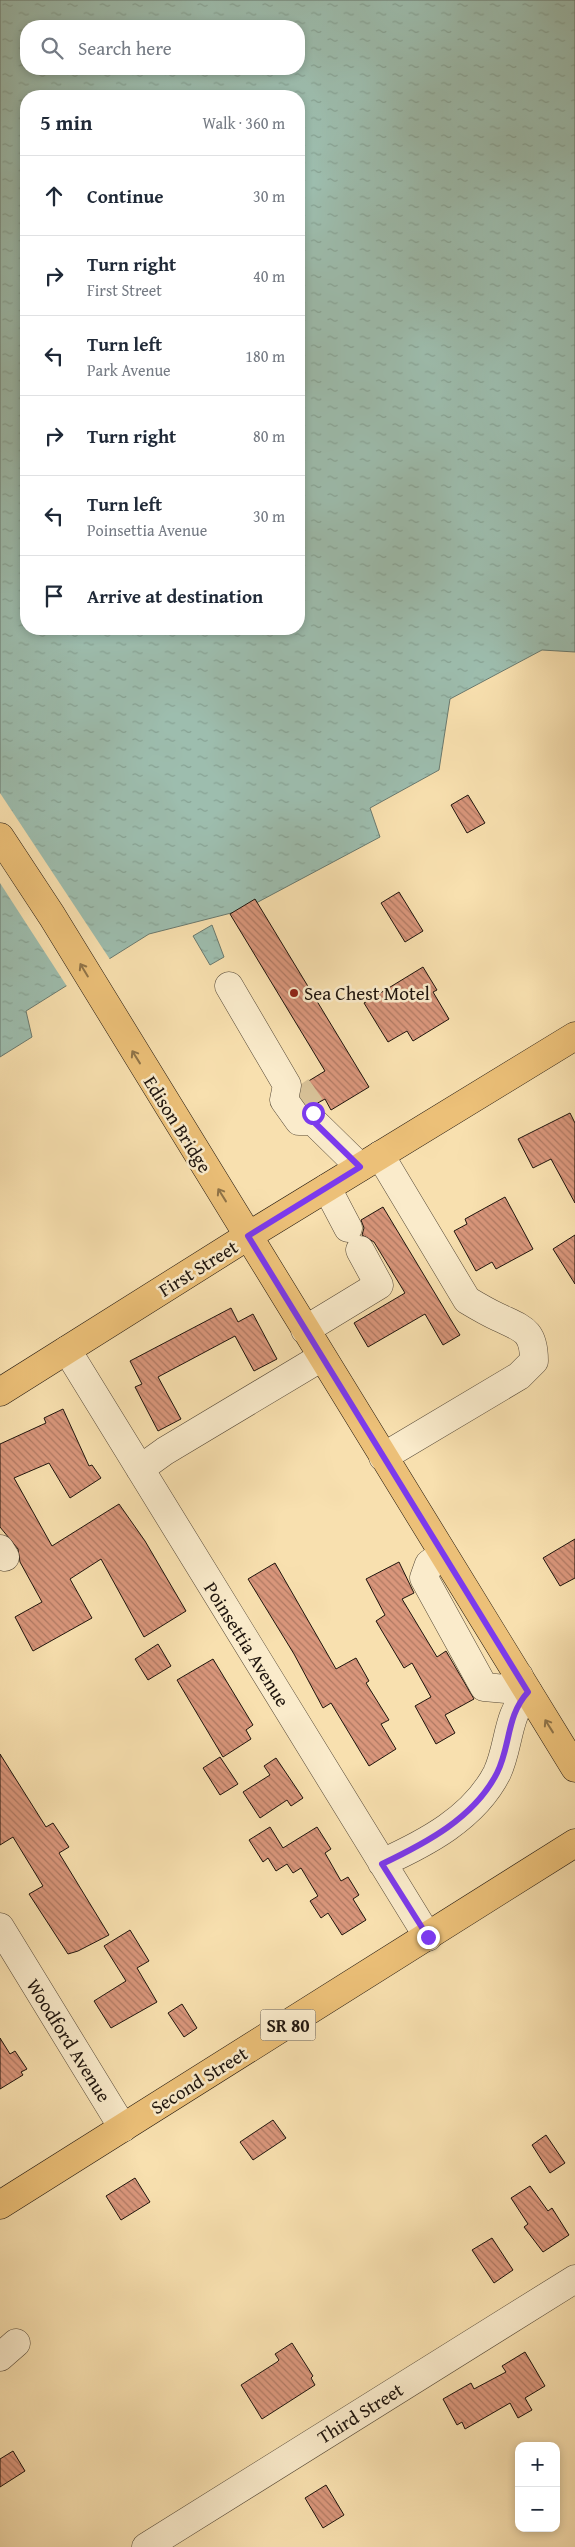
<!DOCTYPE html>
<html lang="en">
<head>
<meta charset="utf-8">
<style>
	:root { --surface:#fff; --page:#f6f6f7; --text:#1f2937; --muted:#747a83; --line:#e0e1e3 }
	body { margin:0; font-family:"Gentium Book Plus",serif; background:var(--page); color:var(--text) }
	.controls { position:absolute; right:15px; bottom:15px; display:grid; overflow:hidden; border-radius:10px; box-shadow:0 2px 8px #0003 }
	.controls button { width:45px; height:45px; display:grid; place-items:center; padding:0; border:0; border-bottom:1px solid var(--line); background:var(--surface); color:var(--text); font:25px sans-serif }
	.stop { position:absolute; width:15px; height:15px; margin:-11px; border:4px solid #7c3aed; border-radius:50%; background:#fff }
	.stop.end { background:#7c3aed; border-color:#fff; box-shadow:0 1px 5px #0008 }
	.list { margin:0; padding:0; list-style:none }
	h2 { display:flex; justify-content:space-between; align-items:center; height:65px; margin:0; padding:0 20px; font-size:21px }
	h2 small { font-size:16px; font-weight:400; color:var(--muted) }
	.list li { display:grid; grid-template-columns:32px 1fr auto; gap:15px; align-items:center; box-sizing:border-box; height:80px; padding:0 20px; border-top:1px solid var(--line) }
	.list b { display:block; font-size:19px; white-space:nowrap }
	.list p { margin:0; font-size:16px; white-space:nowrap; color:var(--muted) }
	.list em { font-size:16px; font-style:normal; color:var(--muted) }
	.icon { flex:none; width:28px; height:28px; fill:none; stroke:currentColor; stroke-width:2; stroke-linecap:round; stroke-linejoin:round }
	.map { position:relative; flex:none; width:575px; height:2547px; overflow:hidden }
	.search { position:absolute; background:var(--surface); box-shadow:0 2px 8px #0003; left:20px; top:20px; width:285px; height:55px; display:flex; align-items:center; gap:12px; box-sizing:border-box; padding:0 18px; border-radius:20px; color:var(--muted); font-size:19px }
	.panel { position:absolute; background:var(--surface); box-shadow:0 2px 8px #0003; left:20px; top:90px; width:285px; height:545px; border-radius:20px }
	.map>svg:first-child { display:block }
</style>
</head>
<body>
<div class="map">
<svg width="575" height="2547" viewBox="0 0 575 2547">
	<defs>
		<pattern id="water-ripples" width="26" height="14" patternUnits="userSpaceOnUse" patternTransform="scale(1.25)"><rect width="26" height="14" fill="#9dbdae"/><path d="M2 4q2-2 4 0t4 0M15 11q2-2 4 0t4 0" fill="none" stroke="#87a294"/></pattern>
		<pattern id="building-back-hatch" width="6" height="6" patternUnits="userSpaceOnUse" patternTransform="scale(1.25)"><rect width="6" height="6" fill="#d9967b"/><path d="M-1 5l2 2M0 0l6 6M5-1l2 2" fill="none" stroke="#af7963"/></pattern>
	</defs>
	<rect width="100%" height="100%" fill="#f8e0af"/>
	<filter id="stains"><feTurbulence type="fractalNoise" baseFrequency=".004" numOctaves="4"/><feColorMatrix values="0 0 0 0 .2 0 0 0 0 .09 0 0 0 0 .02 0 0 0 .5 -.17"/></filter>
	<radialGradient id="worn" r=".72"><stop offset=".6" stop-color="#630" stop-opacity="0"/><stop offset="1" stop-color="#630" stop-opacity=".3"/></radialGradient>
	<path fill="url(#water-ripples)" stroke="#6a796e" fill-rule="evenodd" d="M0,0H575V652L542,650L450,699L439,770L370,808L380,837L243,910L149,934L26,1011L32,1037L0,1057ZM26,26H299V69H26ZM26,96H299V629H26Z
		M212,925L224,957L210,965L193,936Z"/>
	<path fill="#f8e0af" d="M0,793L111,961L68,988L0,883Z"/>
	<path fill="url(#building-back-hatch)" stroke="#1e140d" d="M468,795L485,823L467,833L451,805Z
		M399,892L423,931L405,942L381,903Z
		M255,899L369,1087L331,1110L325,1099L314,1105H307L301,1096L302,1085L325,1071L230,914Z
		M423,967L437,990L433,992L449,1019L413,1041L407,1031L388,1042L364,1003Z
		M570,1113L575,1123V1203L551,1159L533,1168L518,1139Z
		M505,1197L533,1249L496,1269L492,1262L476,1271L454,1231L467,1224L465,1219Z
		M383,1207L460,1335L443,1345L425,1314L368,1347L354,1323L405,1293L374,1242L362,1235L364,1228L361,1220Z
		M575,1235V1284L553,1249Z
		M231,1308L238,1322L253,1314L277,1359L254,1371L235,1336L158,1377L181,1419L158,1431L135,1387L142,1384L130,1361Z
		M63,1409L89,1466L92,1465L101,1478L70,1498L49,1463L14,1478L52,1546L119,1504L145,1541L186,1611L144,1637L101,1559L70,1579L92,1618L33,1651L15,1617L42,1602L20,1562L18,1549L0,1527V1444L46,1423L44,1418Z
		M575,1539V1578L560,1586L543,1558Z
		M399,1562L414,1593L402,1599L437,1657L446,1651L474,1699L445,1715L455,1733L436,1744L415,1706L431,1697L412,1663L404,1668L376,1621L385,1615L366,1579Z
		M275,1563L336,1669L356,1658L369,1681L366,1683L389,1720L381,1724L396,1749L369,1766L331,1703L323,1708L294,1654L248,1579Z
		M158,1644L171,1666L148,1680L135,1659Z
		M213,1659L253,1725L246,1730L251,1739L223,1757L177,1680Z
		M0,1754L46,1827L53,1823L69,1847L59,1853L109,1935L78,1951L68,1954L29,1894L43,1886L13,1837L0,1845Z
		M220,1757L238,1784L220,1795L203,1768Z
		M276,1758L303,1798L291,1806L287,1800L260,1818L243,1792L270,1775L264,1766Z
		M270,1827L283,1848L317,1827L331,1849L325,1853L341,1881L348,1877L359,1895L353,1899L366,1920L342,1935L328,1913L321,1918L310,1901L318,1896L301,1868L293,1873L287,1864L276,1871L268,1858L263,1862L249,1840Z
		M130,1930L149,1961L137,1968L157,2002L111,2028L94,2001L126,1981L104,1946Z
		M182,2004L197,2028L184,2037L168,2013Z
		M0,2038L10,2054L15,2051L27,2069L21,2072L23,2075L0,2089Z
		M273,2120L286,2138L253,2160L240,2142Z
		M546,2135L565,2163L550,2173L532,2145Z
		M135,2178L150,2202L121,2220L106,2196Z
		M530,2186L548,2211L552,2208L569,2235L543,2252L524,2227L528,2224L511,2198Z
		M492,2238L513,2270L494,2283L472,2250Z
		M292,2343L313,2376L311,2378L315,2385L262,2419L241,2385L277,2362L279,2360L275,2354Z
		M525,2352L545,2386L525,2398L532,2410L518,2418L510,2403L465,2429L462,2422L457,2425L443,2399L471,2383L474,2389L506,2372L502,2366Z
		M13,2451L25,2471L0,2487V2459Z
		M326,2485L344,2515L323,2528L305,2498Z"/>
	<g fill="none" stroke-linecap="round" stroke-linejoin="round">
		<path stroke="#d7c197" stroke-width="28" stroke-dasharray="28 14" stroke-linecap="butt" d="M297,1087L311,1107"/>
		<defs>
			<path id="minor" d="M229,986L287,1085L284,1100L299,1121H313L360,1167
				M380,1155L467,1300C477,1306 487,1312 498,1317C523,1329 534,1330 534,1361L519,1376L383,1457
				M327,1188L348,1228
				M305,1330L379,1285L360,1250
				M67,1350L428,1937
				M140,1469L165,1451L322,1357
				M0,1549L5,1557
				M443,1554L429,1564L424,1578L484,1687L506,1689L519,1676
				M382,1863C426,1843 474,1818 497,1773C510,1745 506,1716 528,1692
				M0,1927L123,2128
				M0,2357L16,2343
				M146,2547L575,2279"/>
			<path id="major" d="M0,837L52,916L575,1768
				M0,1392L248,1236L575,1036
				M0,2205L575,1843"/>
		</defs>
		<use href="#minor" stroke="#544736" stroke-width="29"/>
		<use href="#major" stroke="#1e140d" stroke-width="29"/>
		<use href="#minor" stroke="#faebcb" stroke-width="28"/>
		<use href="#major" stroke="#ecc078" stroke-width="28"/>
	</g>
	<defs><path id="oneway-shaft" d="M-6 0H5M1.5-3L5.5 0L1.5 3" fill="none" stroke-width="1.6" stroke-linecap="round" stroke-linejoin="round" transform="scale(1.25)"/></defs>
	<g stroke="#8f7348">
		<use href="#oneway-shaft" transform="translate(84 970) rotate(-121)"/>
		<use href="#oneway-shaft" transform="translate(136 1057) rotate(-122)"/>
		<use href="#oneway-shaft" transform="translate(222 1195) rotate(-122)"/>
		<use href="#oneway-shaft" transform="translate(549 1726) rotate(-122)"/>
	</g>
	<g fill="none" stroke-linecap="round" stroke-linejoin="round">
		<path stroke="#7c3aed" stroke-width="6" d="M313,1113V1121L360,1167L248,1236L528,1692C506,1716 511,1745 497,1773C474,1818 426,1843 382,1864L428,1937"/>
	</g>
	<circle fill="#8f2418" stroke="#faebcb" stroke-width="2" cx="294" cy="993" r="5"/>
	<g text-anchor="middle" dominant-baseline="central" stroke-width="5" stroke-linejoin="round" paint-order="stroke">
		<rect fill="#faebcb" stroke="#605446" stroke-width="1" x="260.5" y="2009.5" width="55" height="31" rx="4"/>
		<g font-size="18" font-weight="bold" fill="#1e140d">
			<text x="288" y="2025">SR 80</text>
		</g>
		<g font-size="19" fill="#1e140d" stroke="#faebcb" text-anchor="start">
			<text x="304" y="993">Sea Chest Motel</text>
		</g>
		<g font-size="19" fill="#1e140d" stroke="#faebcb">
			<text transform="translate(178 1124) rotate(58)">Edison Bridge</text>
			<text transform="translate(198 1268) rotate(-32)">First Street</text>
			<text transform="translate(247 1644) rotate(58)">Poinsettia Avenue</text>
			<text transform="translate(69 2040) rotate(58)">Woodford Avenue</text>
			<text transform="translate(199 2080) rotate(-32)">Second Street</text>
			<text transform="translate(360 2413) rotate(-32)">Third Street</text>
		</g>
	</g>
	<rect width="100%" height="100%" filter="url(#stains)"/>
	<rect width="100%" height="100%" fill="url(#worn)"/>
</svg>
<div class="controls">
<button>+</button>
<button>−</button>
</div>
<div class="stop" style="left:313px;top:1113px"></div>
<div class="stop end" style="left:428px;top:1937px"></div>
<div class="search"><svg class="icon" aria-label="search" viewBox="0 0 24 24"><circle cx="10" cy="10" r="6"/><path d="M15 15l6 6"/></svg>Search here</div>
<section class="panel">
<h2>5 min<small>Walk · 360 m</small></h2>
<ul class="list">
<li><svg class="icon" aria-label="ahead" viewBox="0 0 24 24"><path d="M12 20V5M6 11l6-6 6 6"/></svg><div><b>Continue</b></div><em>30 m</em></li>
<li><svg class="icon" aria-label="right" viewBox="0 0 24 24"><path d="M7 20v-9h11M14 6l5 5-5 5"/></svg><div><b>Turn right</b><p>First Street</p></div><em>40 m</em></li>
<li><svg class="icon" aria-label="left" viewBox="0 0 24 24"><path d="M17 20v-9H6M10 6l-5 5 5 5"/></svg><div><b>Turn left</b><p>Park Avenue</p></div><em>180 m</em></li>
<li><svg class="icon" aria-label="right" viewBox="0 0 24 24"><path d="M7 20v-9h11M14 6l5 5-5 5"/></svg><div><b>Turn right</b></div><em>80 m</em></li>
<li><svg class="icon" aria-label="left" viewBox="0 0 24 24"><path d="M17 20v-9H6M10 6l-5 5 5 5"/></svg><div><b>Turn left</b><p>Poinsettia Avenue</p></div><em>30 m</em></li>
<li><svg class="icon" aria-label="arrive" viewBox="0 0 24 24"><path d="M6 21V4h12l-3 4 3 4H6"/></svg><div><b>Arrive at destination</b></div></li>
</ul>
</section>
</div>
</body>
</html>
